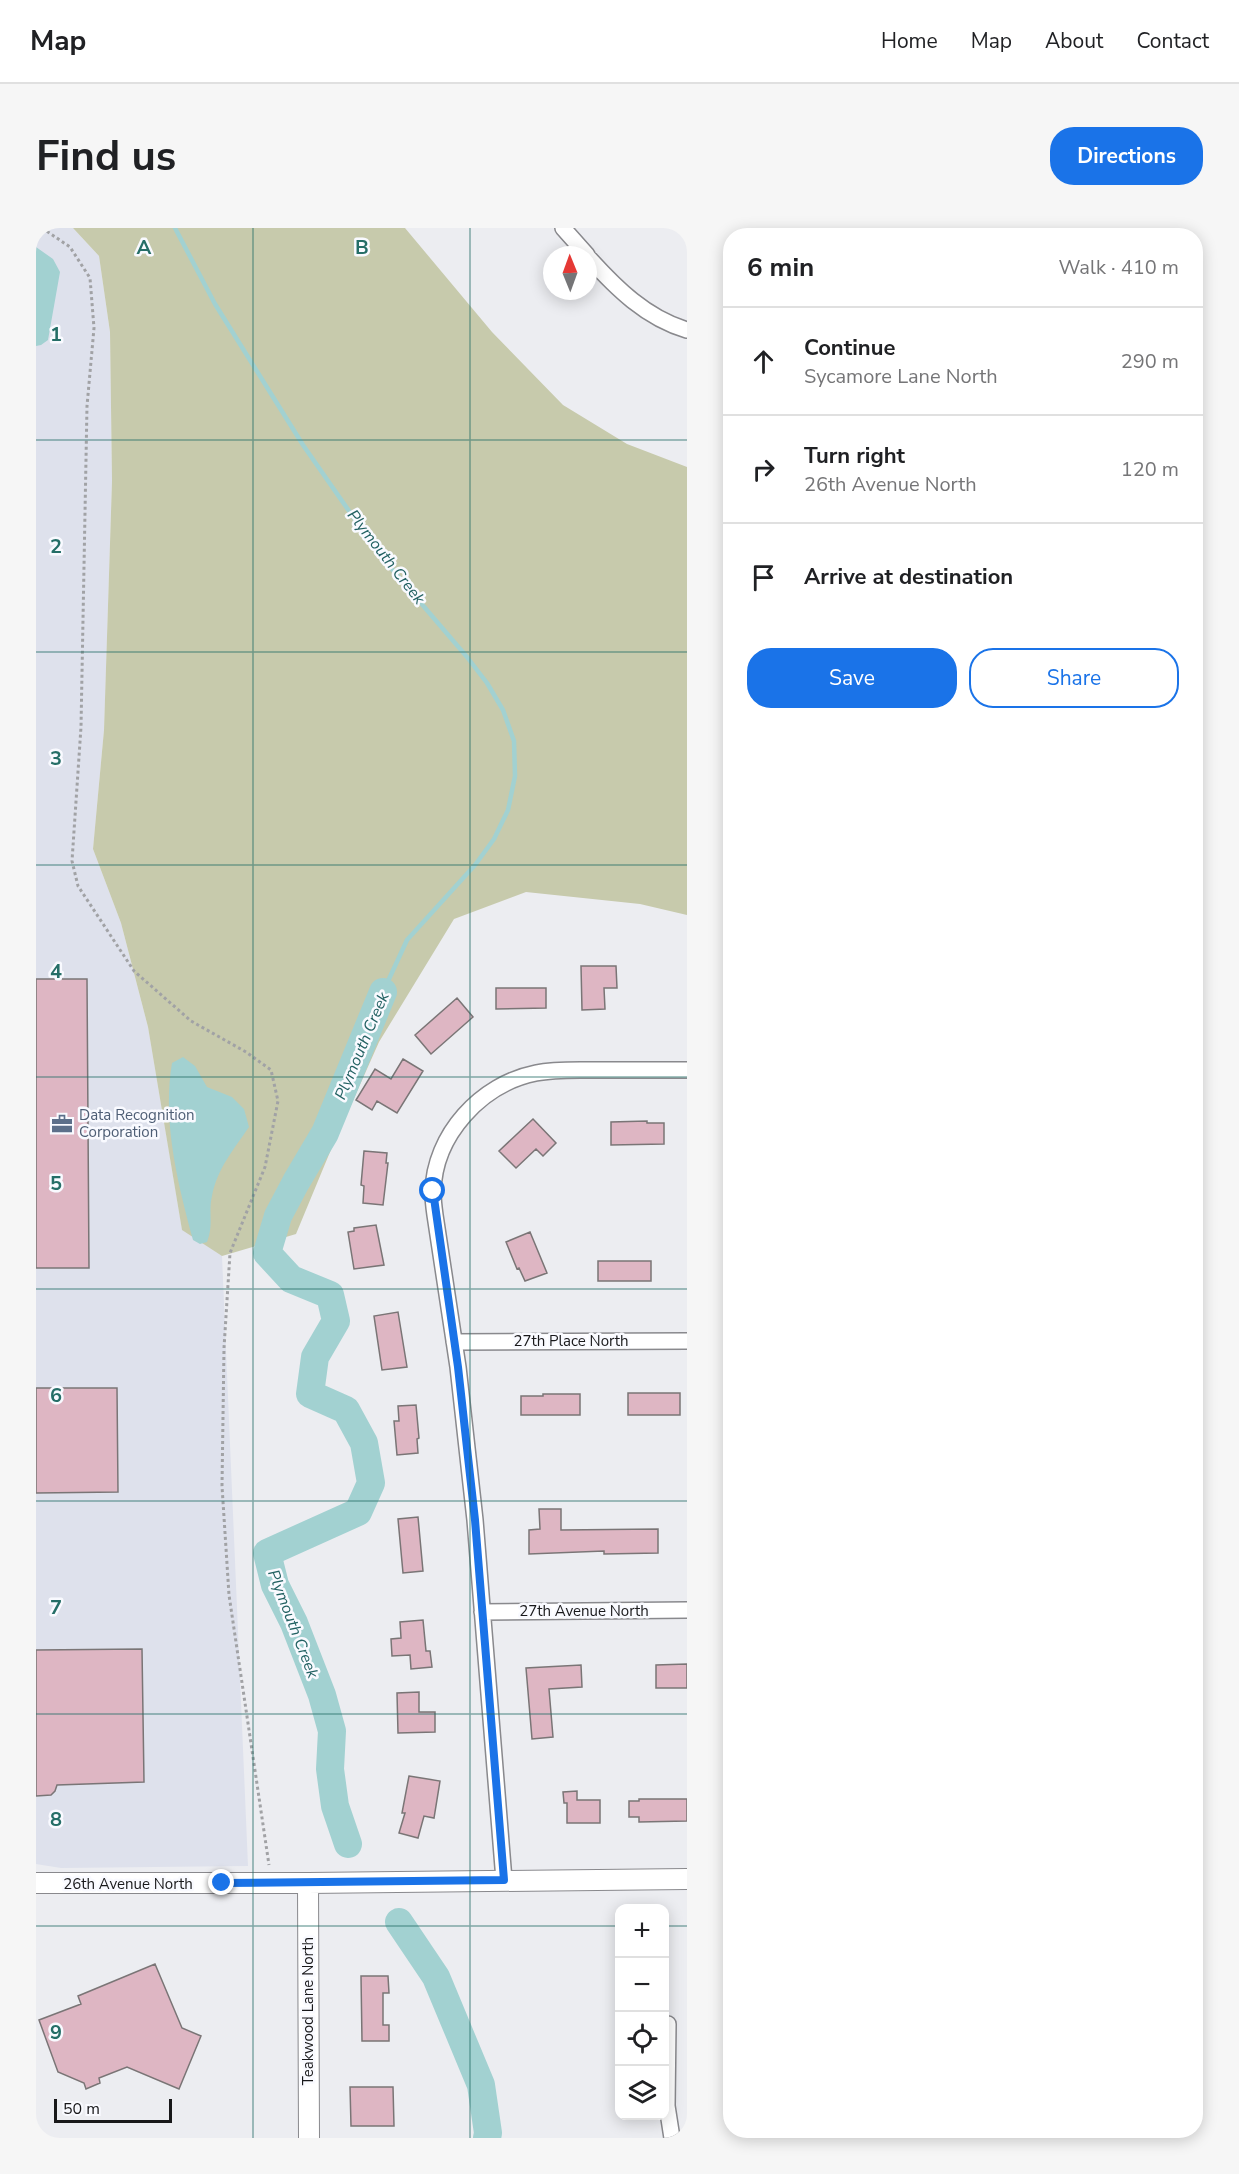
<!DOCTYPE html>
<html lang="en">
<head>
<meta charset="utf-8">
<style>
	:root { --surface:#fff; --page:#f6f6f6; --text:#202124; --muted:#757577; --line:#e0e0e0; --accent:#1a73e8 }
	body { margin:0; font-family:"Nunito Sans",sans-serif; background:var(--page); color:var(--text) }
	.controls { position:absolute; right:18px; bottom:18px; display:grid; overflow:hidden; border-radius:12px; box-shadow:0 3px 15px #0003 }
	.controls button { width:54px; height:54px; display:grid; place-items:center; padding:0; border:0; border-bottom:2px solid var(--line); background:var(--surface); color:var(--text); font:30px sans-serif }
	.compass { position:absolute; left:507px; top:18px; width:54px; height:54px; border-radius:50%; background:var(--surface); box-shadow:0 3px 15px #0003; rotate:359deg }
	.scale { position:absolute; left:18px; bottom:15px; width:118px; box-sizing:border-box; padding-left:6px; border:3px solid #18181a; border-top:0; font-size:16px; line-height:21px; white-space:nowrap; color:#18181a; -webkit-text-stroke:4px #f9faff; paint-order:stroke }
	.stop { position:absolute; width:18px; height:18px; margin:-14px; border:4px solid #1a73e8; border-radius:50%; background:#fff }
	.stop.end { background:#1a73e8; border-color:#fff; box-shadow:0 2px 6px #0008 }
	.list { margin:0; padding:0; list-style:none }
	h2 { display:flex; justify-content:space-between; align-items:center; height:78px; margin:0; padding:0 24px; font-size:26px }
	h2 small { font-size:20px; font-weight:400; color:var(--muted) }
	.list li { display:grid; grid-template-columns:39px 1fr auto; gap:18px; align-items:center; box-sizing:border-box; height:108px; padding:0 24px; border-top:2px solid var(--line) }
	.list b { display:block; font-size:22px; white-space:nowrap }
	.list p { margin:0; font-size:20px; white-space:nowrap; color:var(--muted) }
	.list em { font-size:20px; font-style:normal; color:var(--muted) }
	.actions { display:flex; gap:12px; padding:18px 24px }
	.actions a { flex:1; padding:14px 0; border:2px solid var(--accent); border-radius:24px; text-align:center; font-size:21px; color:var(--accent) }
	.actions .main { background:var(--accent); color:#fff }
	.icon { flex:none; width:33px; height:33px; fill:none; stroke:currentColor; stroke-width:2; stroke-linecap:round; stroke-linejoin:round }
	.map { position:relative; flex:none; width:651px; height:1910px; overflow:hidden; border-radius:24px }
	header { display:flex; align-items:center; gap:36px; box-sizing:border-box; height:84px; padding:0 30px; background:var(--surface); border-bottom:2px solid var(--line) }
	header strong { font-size:28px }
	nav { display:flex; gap:33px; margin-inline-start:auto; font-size:21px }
	.intro { display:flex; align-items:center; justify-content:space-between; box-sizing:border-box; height:144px; padding:0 36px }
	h1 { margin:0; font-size:42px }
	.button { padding:15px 27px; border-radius:24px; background:var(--accent); color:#fff; font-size:21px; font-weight:700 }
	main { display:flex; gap:36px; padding:0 36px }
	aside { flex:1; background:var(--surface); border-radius:24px; box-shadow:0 3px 15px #0003 }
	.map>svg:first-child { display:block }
</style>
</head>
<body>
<header>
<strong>Map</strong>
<nav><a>Home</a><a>Map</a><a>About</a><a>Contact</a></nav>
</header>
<div class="intro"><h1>Find us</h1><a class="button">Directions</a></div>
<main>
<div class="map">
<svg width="651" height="1910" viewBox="0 0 651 1910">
	<rect width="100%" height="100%" fill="#ecedf1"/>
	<path fill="#dee1ec" d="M0,0H37L63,28L74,104L76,253L68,502L57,621L85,695L112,799L146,1001L186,1028L212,1638L25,1640L0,1636Z"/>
	<path fill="#c7caac" d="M37,0H369L456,104L527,177L591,216L651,239V687L604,676L490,664L418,691L343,814L294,924L260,1006L186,1028L146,1002L112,799L85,695L57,621L68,502L76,253L74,104L63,28Z"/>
	<path fill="#a2d1d1" d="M0,19L17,31L24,44L12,112L5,117L0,118Z
		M147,829L159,838L171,859L196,869L208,881L213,899C198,921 181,941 176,968C172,985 178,996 171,1014L164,1016L157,1012C142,956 126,894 136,835Z"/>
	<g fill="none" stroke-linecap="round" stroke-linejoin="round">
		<path stroke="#a2d1d1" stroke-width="4.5" d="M139,0L179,76L267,217L343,326L431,429L451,455L467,482L478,513L479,548L472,582L458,611L439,637L371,712L347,764"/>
		<path stroke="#a2d1d1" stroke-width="28" d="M312,1616L299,1578L294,1541L296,1503L286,1467L258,1395L239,1357L231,1325L322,1284L335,1255L328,1215L310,1182L274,1166L279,1129L300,1093L294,1067L255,1051L231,1025L242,988L260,954L289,905L347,764
			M363,1694L400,1749L445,1857L452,1905L451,1910"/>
	</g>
	<path fill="#deb6c3" stroke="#7a7576" stroke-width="1.5" d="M545,738H580L581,760H568L569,781L546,782Z
		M0,751H51L53,1040H0Z
		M460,760H510V780L460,781Z
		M421,770L437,789L395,826L379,807Z
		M367,831L387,843L361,885L341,873L336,882L320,872L339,841L355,851Z
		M497,891L520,915L507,928L500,921L480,940L463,923Z
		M611,893V895H628V916L575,917V894Z
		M328,923L351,925L350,935H352L347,977L327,975L328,958L325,957Z
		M340,997L348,1037L318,1041L312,1004L318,1003V1000Z
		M494,1004L511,1045L489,1053L483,1040L481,1041L470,1014Z
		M562,1033H615V1053H562Z
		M362,1084L371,1139L346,1142L338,1088Z
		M0,1160H81L82,1264L0,1265Z
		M592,1165H644V1187H592Z
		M507,1166H544V1187H485V1168H507Z
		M380,1177L383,1210L381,1211L382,1225L361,1227L358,1193H363L362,1178Z
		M503,1281H525V1302L622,1301V1325L568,1326V1323L493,1326V1302L504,1301Z
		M382,1289L387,1343L367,1345L362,1291Z
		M387,1392L390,1423H394L396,1439L375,1441L374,1427L356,1428L355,1411L365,1410L364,1394Z
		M106,1421L108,1554L21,1557L19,1563L15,1567L0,1568V1422Z
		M651,1436V1460H620V1437Z
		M545,1437L546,1459L513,1461L517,1509L496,1511L490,1440Z
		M383,1464V1484H399V1504L362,1505L361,1465Z
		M373,1548L404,1553L398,1590L388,1588L382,1610L363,1605L369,1585H366Z
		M541,1563V1572H564V1595H531V1575H528L527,1564Z
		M603,1571H651V1593L603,1594V1589H593V1573H603Z
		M119,1736L146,1800L165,1808L143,1861L91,1839L63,1850L64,1855L50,1861L48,1855L22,1844L3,1792L45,1776L42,1768Z
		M325,1748H352L353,1765H347V1797H353V1813H326Z
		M314,1859H357L358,1898H315Z"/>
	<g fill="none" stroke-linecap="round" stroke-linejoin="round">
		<defs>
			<path id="minor" d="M527,0L551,27
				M552,29C580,60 610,90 651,102
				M418,1114L651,1113
				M446,1384L651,1382
				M468,1652L439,1292L422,1139L399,987C398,980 397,972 397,964C398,907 445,856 500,845C519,841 540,842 559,842C590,842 620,842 651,842
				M632,1796L631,1878L636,1910"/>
			<path id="tertiary" d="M0,1655H272L651,1651
				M272,1655L273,1910"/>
		</defs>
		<use href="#minor" stroke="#89898d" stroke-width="18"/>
		<use href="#tertiary" stroke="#89898d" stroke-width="22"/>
		<path stroke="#a1a2a5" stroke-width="3" stroke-dasharray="3 3" stroke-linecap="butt" d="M6,0L34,19L54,50L58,100L51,178L45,499L36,633L42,658L98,743L155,793L210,824L235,842L242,873L229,939L194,1025L188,1120L186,1258L193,1367L233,1637"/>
		<use href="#minor" stroke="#fff" stroke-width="15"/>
		<use href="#tertiary" stroke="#fff" stroke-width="20"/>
	</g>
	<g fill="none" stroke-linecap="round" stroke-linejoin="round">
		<path stroke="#1a73e8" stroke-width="8" d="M186,1655L468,1652L439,1292L422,1139L397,963"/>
	</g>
	<path fill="none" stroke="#256e67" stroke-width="1.5" stroke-opacity="0.55" d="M217,0V1910M434,0V1910M0,212H651M0,424H651M0,637H651M0,849H651M0,1061H651M0,1273H651M0,1486H651M0,1698H584M628,1698H651"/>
	<defs>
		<symbol id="office-bare" viewBox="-9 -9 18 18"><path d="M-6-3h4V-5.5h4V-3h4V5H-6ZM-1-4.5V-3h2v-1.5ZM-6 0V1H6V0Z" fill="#5c6f8a" stroke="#f9faff" stroke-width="2.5" paint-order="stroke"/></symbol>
	</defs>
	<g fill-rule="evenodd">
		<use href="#office-bare" x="11" y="881" width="30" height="30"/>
	</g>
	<g text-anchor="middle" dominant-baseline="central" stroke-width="5" stroke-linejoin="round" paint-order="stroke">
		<g font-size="15" fill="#4e5e75" stroke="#f9faff" text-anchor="start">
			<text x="43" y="887">Data Recognition<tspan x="43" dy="17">Corporation</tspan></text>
		</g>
		<g font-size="15" fill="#18181a" stroke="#f9faff">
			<text x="535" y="1113">27th Place North</text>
			<text x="548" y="1383">27th Avenue North</text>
			<text x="92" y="1656">26th Avenue North</text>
			<text transform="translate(272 1783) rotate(-90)">Teakwood Lane North</text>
		</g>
		<g font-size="16" font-style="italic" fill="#226162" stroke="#f9faff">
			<text transform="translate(350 329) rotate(52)">Plymouth Creek</text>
			<text transform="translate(326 818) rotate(-67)">Plymouth Creek</text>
			<text transform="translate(257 1396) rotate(69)">Plymouth Creek</text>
		</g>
	</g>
	<g font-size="20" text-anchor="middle" font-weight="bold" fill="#256e67" stroke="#f9faff" stroke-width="5" stroke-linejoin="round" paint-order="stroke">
		<text x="108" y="26">A</text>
		<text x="326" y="26">B</text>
		<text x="20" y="113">1</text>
		<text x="20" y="325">2</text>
		<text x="20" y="537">3</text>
		<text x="20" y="750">4</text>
		<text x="20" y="962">5</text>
		<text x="20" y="1174">6</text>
		<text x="20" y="1386">7</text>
		<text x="20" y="1598">8</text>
		<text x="20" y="1811">9</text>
	</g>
</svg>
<div class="controls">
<button>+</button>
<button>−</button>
<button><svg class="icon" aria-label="locate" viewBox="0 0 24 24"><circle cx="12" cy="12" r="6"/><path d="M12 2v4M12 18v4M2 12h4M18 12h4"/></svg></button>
<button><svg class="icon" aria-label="layers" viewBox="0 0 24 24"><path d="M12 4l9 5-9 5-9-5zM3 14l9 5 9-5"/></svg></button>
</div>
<svg class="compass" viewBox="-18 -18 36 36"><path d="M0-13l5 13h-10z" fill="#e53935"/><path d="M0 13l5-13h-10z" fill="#757577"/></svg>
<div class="scale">50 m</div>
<div class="stop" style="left:397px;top:963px"></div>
<div class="stop end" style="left:186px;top:1655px"></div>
</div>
<aside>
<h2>6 min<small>Walk · 410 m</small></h2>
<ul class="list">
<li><svg class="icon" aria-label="ahead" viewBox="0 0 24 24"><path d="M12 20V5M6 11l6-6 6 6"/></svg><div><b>Continue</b><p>Sycamore Lane North</p></div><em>290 m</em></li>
<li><svg class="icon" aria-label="right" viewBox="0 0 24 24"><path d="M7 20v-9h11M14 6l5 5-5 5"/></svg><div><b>Turn right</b><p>26th Avenue North</p></div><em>120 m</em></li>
<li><svg class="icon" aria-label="arrive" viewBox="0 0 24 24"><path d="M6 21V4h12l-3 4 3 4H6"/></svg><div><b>Arrive at destination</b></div></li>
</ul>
<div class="actions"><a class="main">Save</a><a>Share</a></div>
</aside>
</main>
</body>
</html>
